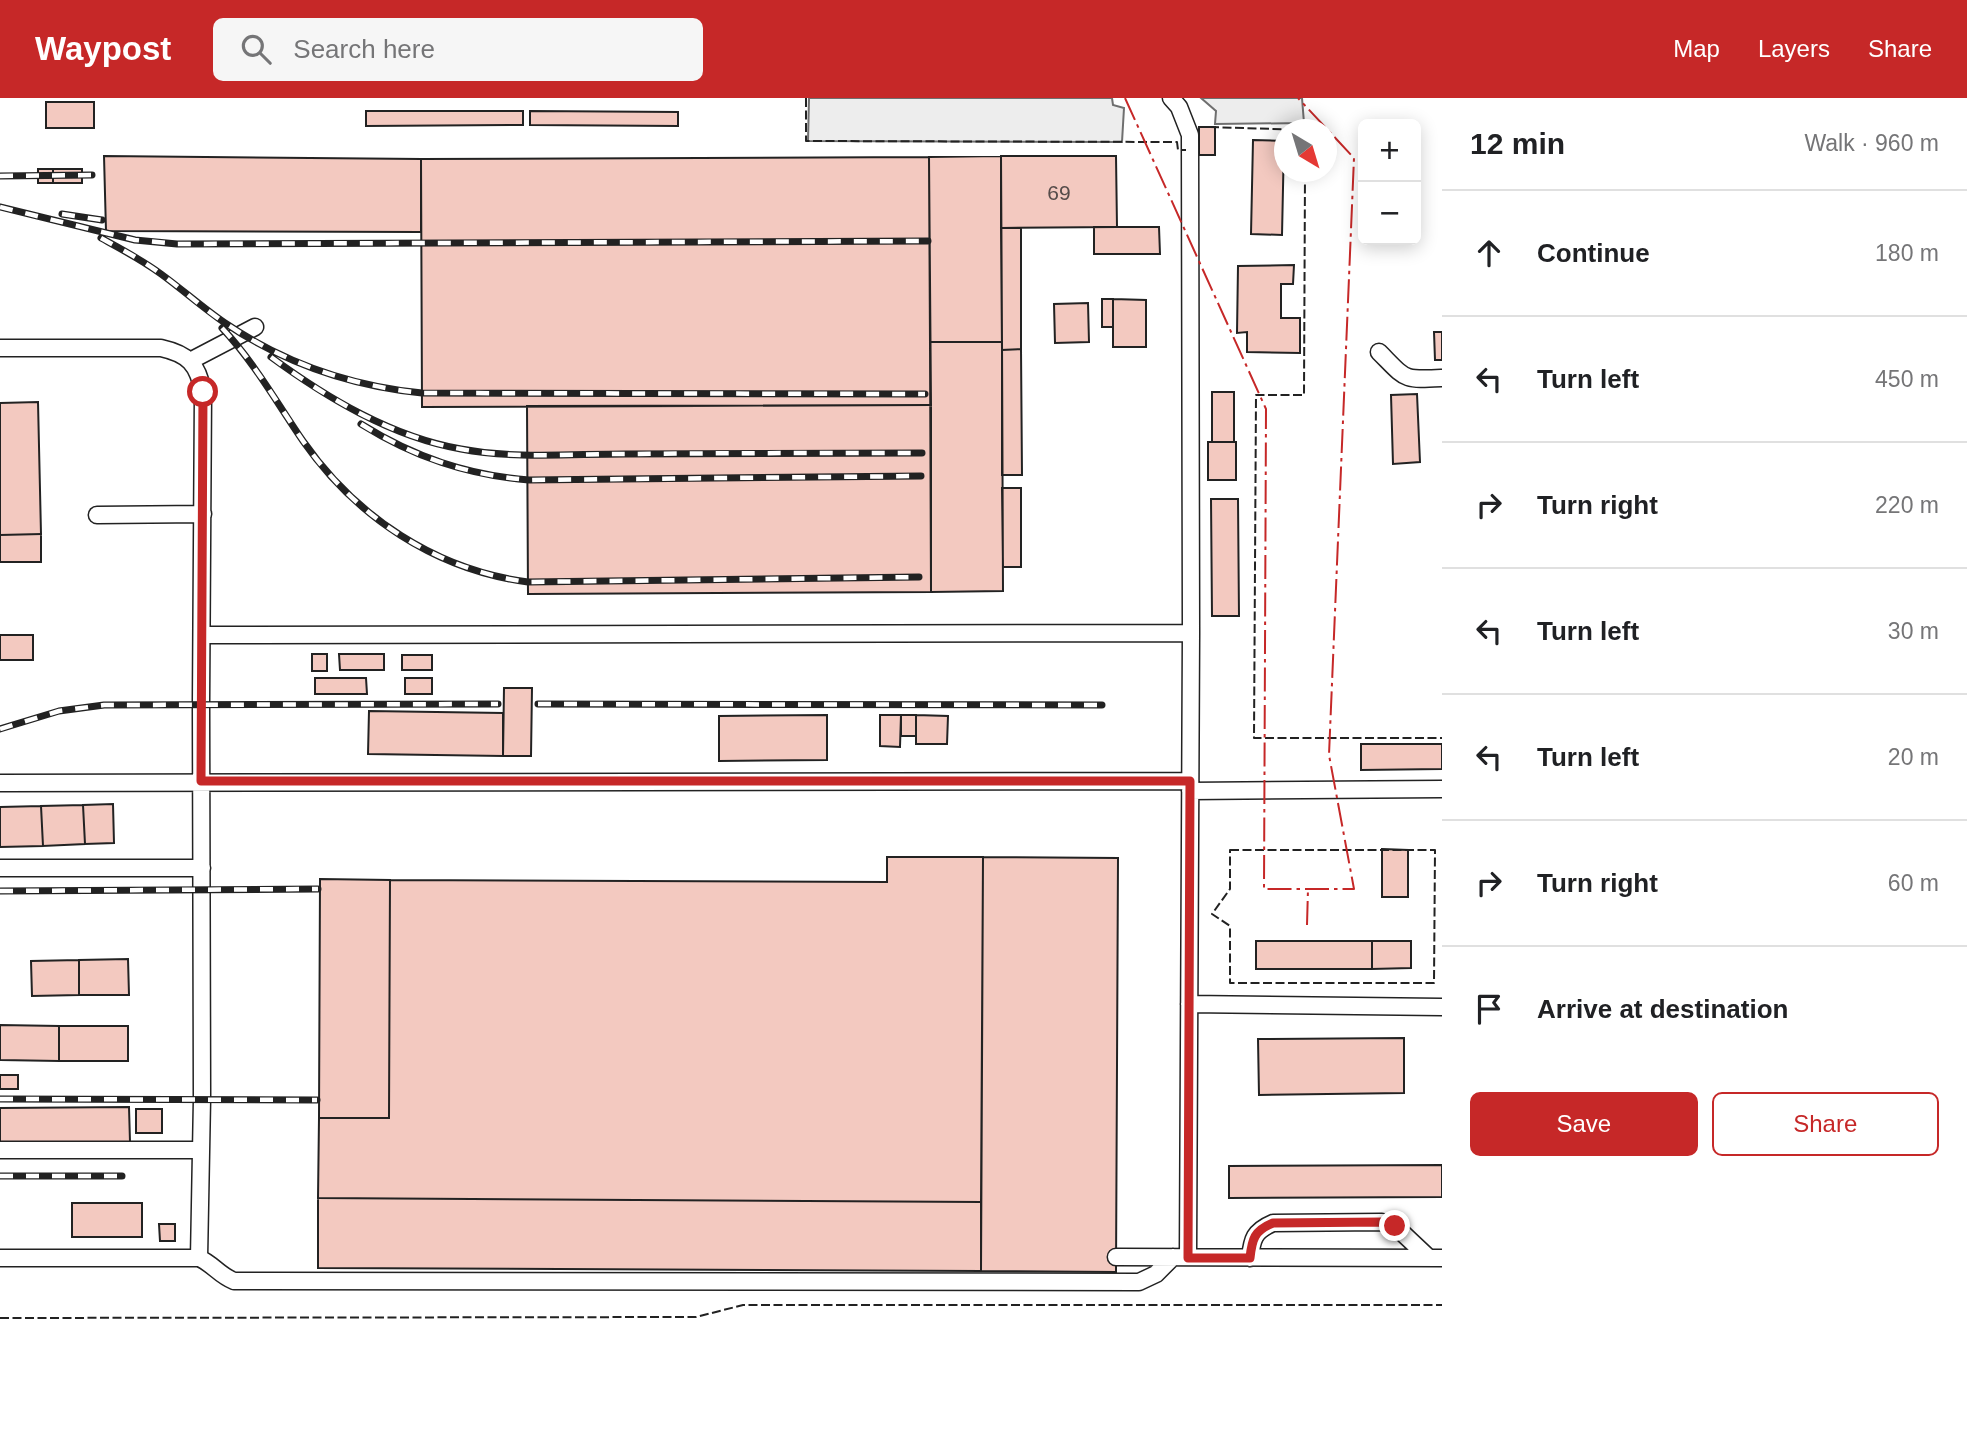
<!DOCTYPE html>
<html lang="en">
<head>
<meta charset="utf-8">
<style>
	:root { --surface:#fff; --page:#f6f6f6; --text:#202124; --muted:#757577; --line:#e0e0e0; --accent:#c62828 }
	body { margin:0; font-family:Helvetica,sans-serif; background:var(--page); color:var(--text) }
	.controls { position:absolute; right:21px; top:21px; display:grid; overflow:hidden; border-radius:10px; box-shadow:0 4px 18px #0003 }
	.controls button { width:63px; height:63px; display:grid; place-items:center; padding:0; border:0; border-bottom:2px solid var(--line); background:var(--surface); color:var(--text); font:35px sans-serif }
	.compass { position:absolute; left:1274px; top:21px; width:63px; height:63px; border-radius:50%; background:var(--surface); box-shadow:0 4px 18px #0003; rotate:142deg }
	.stop { position:absolute; width:21px; height:21px; margin:-16px; border:5px solid #c62828; border-radius:50%; background:#fff }
	.stop.end { background:#c62828; border-color:#fff; box-shadow:0 2px 7px #0008 }
	.list { margin:0; padding:0; list-style:none }
	h2 { display:flex; justify-content:space-between; align-items:center; height:91px; margin:0; padding:0 28px; font-size:30px }
	h2 small { font-size:23px; font-weight:400; color:var(--muted) }
	.list li { display:grid; grid-template-columns:46px 1fr auto; gap:21px; align-items:center; box-sizing:border-box; height:126px; padding:0 28px; border-top:2px solid var(--line) }
	.list b { display:block; font-size:26px; white-space:nowrap }
	.list em { font-size:23px; font-style:normal; color:var(--muted) }
	.actions { display:flex; gap:14px; padding:21px 28px }
	.actions a { flex:1; padding:16px 0; border:2px solid var(--accent); border-radius:10px; text-align:center; font-size:24px; color:var(--accent) }
	.actions .main { background:var(--accent); color:#fff }
	.icon { flex:none; width:38px; height:38px; fill:none; stroke:currentColor; stroke-width:2; stroke-linecap:round; stroke-linejoin:round }
	.map { position:relative; flex:none; width:1442px; height:1355px; overflow:hidden }
	header { display:flex; align-items:center; gap:42px; box-sizing:border-box; height:98px; padding:0 35px; background:var(--accent); color:#fff }
	header strong { font-size:33px }
	nav { display:flex; gap:38px; margin-inline-start:auto; font-size:24px }
	.search { width:490px; height:63px; background:var(--page); display:flex; align-items:center; gap:18px; box-sizing:border-box; padding:0 24px; border-radius:10px; color:var(--muted); font-size:26px }
	main { display:flex }
	aside { flex:1; background:var(--surface) }
	.map>svg:first-child { display:block }
</style>
</head>
<body>
<header>
<strong>Waypost</strong>
<div class="search"><svg class="icon" aria-label="search" viewBox="0 0 24 24"><circle cx="10" cy="10" r="6"/><path d="M15 15l6 6"/></svg>Search here</div>
<nav><a>Map</a><a>Layers</a><a>Share</a></nav>
</header>
<main>
<div class="map">
<svg width="1442" height="1355" viewBox="0 0 1442 1355">
	<rect width="100%" height="100%" fill="#fff"/>
	<path fill="#ededed" stroke="#6f6f6f" stroke-width="2" d="M809,0H1112L1113,7L1124,10L1122,44L808,43Z
		M1201,0H1302L1304,25L1215,26L1216,13Z"/>
	<path fill="#f3c9c0" stroke="#222" stroke-width="2" d="M46,4H94V30H46Z
		M366,13H523V27L366,28Z
		M530,13L678,14V28L530,27Z
		M1199,29H1215V57H1199Z
		M1253,42L1284,43L1282,137L1251,136Z
		M104,58L421,61V134L106,133Z
		M1001,58L1002,244H930L929,59Z
		M1001,58H1116L1117,129L1001,130Z
		M929,59L931,307L422,309L421,61Z
		M38,71H53V85H38Z
		M53,71H82V85H53Z
		M1094,129H1159L1160,156H1094Z
		M1001,130H1021V251L1002,252Z
		M1294,167L1293,186H1281V220H1300V255L1247,254V234L1237,235L1238,168Z
		M1102,201H1113V229H1102Z
		M1113,201L1146,202V249H1113Z
		M1088,205L1089,244L1055,245L1054,206Z
		M1434,234H1442V262H1435Z
		M930,244H1002L1003,493L931,494Z
		M1021,251L1022,377H1002V252Z
		M1212,294H1234V344H1212Z
		M1417,296L1420,364L1393,366L1391,297Z
		M38,304L41,436L0,437V305Z
		M931,307V494L528,496L527,308Z
		M1208,344H1236V382H1208Z
		M1002,390H1021V469H1003Z
		M1211,401H1238L1239,518H1212Z
		M41,436V464H0V437Z
		M0,537H33V562H0Z
		M312,556H327V573H312Z
		M339,556H384V572H340Z
		M402,557H432V572H402Z
		M315,580H366L367,596H315Z
		M405,580H432V596H405Z
		M504,590H532L531,658H503Z
		M369,613L503,615V658L368,656Z
		M827,617V662L719,663V618Z
		M880,617H901L900,649L880,648Z
		M901,617H916V638H901Z
		M916,617L948,618L947,646H916Z
		M1361,646H1442V671L1361,672Z
		M113,706L114,745L85,746L83,707Z
		M83,707L85,746L43,748L41,708Z
		M41,708L43,748L0,749V709Z
		M1382,751L1408,752V799H1382Z
		M887,759H983L981,1104L318,1100L319,1020H389L390,782L887,784Z
		M983,759L1118,760L1116,1174L981,1173Z
		M320,781L390,782L389,1020H319Z
		M1256,843H1372V871H1256Z
		M1372,843H1411V870L1372,871Z
		M128,861L129,897H79V862Z
		M79,862V897L32,898L31,863Z
		M0,927L59,928V963L0,962Z
		M59,928H128V963H59Z
		M1404,940V995L1259,997L1258,941Z
		M0,977H18V991H0Z
		M129,1009L130,1044L0,1045V1010Z
		M136,1011H162V1035H136Z
		M1442,1067V1099L1229,1100V1068Z
		M318,1100L981,1104V1173L318,1170Z
		M72,1105H142V1139H72Z
		M159,1126H175V1143H160Z"/>
	<g fill="none" stroke-linecap="round" stroke-linejoin="round">
		<defs>
			<path id="minor" d="M1171,0L1179,9L1190,37L1191,535L1188,1159
				M0,250H161C188,256 198,266 203,294L201,606L202,1001L199,1160
				M1379,254C1407,282 1402,282 1442,280
				M190,263L255,229
				M97,417L203,416
				M202,537L1191,535
				M0,685L1190,683
				M1190,693L1442,691
				M0,770H202
				M1189,906L1442,909
				M0,1052H201
				M1116,1159L1442,1160
				M0,1160H199C213,1166 219,1177 234,1183L1139,1184L1156,1176L1173,1159
				M1250,1160C1252,1141 1254,1133 1273,1125L1382,1124L1395,1128L1429,1160"/>
		</defs>
		<use href="#minor" stroke="#222" stroke-width="19"/>
		<use href="#minor" stroke="#fff" stroke-width="16"/>
		<defs>
			<path id="rail" d="M0,78L92,77
				M0,109L135,142L177,146L928,143
				M62,116L102,122
				M101,140C121,151 142,162 161,176C183,192 203,210 225,225C284,265 351,288 422,295L925,296
				M222,230C254,264 277,305 303,343C356,419 436,472 528,484L919,479
				M271,259C327,300 392,339 461,351C514,361 571,356 625,356C724,355 823,355 922,355
				M361,326C414,359 467,377 529,382L921,378
				M538,606L1102,607
				M0,631L59,613L104,607L498,606
				M0,793L318,791
				M0,1001L317,1002
				M0,1078H122"/>
		</defs>
		<use href="#rail" stroke="#222" stroke-width="7"/>
		<use href="#rail" stroke="#fff" stroke-width="4.5" stroke-dasharray="13" stroke-linecap="butt"/>
		<path stroke="#222" stroke-width="2" stroke-dasharray="9 3.5" stroke-linecap="butt" d="M806,0V43L1177,44L1178,52H1186
			M1210,29L1305,32
			M1305,74L1304,297H1256L1254,640H1442
			M1230,752H1435L1434,885H1230V828L1212,816L1230,791Z
			M0,1220L696,1219L743,1207H1442"/>
		<path stroke="#c62828" stroke-width="2" stroke-dasharray="24 5 3.5 5" stroke-linecap="butt" d="M1125,0L1266,311L1264,791H1354L1329,657L1354,60L1298,0
			M1307,827L1308,791"/>
	</g>
	<g fill="none" stroke-linecap="round" stroke-linejoin="round">
		<path stroke="#c62828" stroke-width="9" d="M203,294L201,683H1190L1188,1160H1250C1252,1141 1254,1133 1273,1125L1382,1124L1395,1128"/>
	</g>
	<g text-anchor="middle" dominant-baseline="central" stroke-width="5" stroke-linejoin="round" paint-order="stroke">
		<g font-size="21" fill="#564c4a">
			<text x="1059" y="94">69</text>
		</g>
	</g>
</svg>
<div class="controls">
<button>+</button>
<button>−</button>
</div>
<svg class="compass" viewBox="-18 -18 36 36"><path d="M0-13l5 13h-10z" fill="#e53935"/><path d="M0 13l5-13h-10z" fill="#757577"/></svg>
<div class="stop" style="left:203px;top:294px"></div>
<div class="stop end" style="left:1395px;top:1128px"></div>
</div>
<aside>
<h2>12 min<small>Walk · 960 m</small></h2>
<ul class="list">
<li><svg class="icon" aria-label="ahead" viewBox="0 0 24 24"><path d="M12 20V5M6 11l6-6 6 6"/></svg><div><b>Continue</b></div><em>180 m</em></li>
<li><svg class="icon" aria-label="left" viewBox="0 0 24 24"><path d="M17 20v-9H6M10 6l-5 5 5 5"/></svg><div><b>Turn left</b></div><em>450 m</em></li>
<li><svg class="icon" aria-label="right" viewBox="0 0 24 24"><path d="M7 20v-9h11M14 6l5 5-5 5"/></svg><div><b>Turn right</b></div><em>220 m</em></li>
<li><svg class="icon" aria-label="left" viewBox="0 0 24 24"><path d="M17 20v-9H6M10 6l-5 5 5 5"/></svg><div><b>Turn left</b></div><em>30 m</em></li>
<li><svg class="icon" aria-label="left" viewBox="0 0 24 24"><path d="M17 20v-9H6M10 6l-5 5 5 5"/></svg><div><b>Turn left</b></div><em>20 m</em></li>
<li><svg class="icon" aria-label="right" viewBox="0 0 24 24"><path d="M7 20v-9h11M14 6l5 5-5 5"/></svg><div><b>Turn right</b></div><em>60 m</em></li>
<li><svg class="icon" aria-label="arrive" viewBox="0 0 24 24"><path d="M6 21V4h12l-3 4 3 4H6"/></svg><div><b>Arrive at destination</b></div></li>
</ul>
<div class="actions"><a class="main">Save</a><a>Share</a></div>
</aside>
</main>
</body>
</html>
